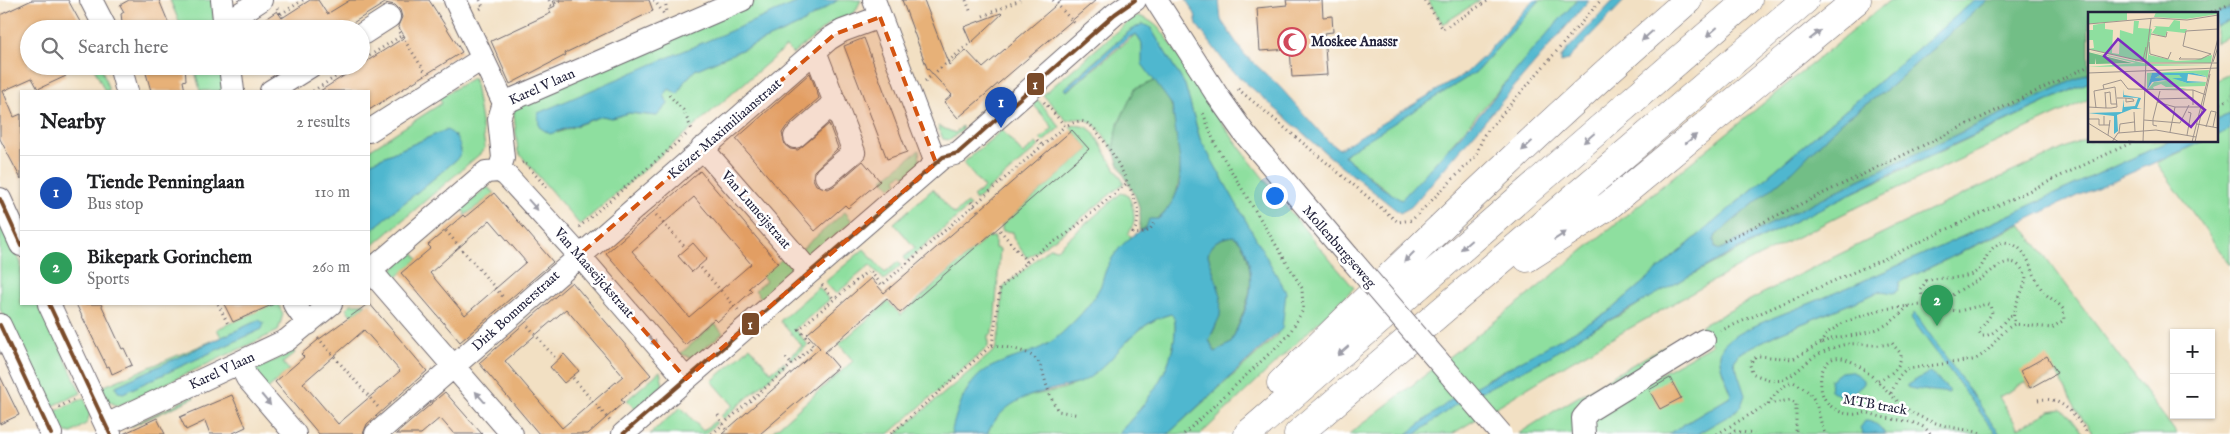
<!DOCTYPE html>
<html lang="en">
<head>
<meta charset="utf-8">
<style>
	:root { --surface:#fff; --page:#f6f6f6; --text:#202124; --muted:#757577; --line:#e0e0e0; --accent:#0b8043 }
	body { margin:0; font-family:"IM FELL English",serif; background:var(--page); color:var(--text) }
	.controls { position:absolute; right:15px; bottom:15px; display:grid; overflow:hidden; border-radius:0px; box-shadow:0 1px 4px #0004 }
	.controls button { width:45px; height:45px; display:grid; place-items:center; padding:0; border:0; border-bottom:1px solid var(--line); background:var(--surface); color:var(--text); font:25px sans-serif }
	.you { position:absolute; left:1274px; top:195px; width:18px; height:18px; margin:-12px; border:4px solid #fff; border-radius:50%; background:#1a73e8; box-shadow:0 0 0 8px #1a73e833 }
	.badge { display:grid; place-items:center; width:32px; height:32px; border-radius:50%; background:var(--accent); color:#fff; font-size:16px; font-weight:700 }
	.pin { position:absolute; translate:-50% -41px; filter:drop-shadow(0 1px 2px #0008) }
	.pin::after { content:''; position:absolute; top:26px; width:18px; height:15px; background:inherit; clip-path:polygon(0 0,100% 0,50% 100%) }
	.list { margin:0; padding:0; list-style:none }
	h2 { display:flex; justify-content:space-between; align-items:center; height:65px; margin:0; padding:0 20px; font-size:21px }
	h2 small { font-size:16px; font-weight:400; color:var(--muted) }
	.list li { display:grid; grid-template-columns:32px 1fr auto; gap:15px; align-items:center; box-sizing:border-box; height:75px; padding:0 20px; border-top:1px solid var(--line) }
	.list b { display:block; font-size:19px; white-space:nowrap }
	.list p { margin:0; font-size:16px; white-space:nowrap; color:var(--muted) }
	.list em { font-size:16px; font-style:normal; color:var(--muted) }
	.icon { flex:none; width:28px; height:28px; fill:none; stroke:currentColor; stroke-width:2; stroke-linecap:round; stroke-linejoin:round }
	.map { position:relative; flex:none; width:2230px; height:434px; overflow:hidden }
	.search { position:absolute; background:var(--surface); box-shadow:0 1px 4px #0004; left:20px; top:20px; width:350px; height:55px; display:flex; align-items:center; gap:12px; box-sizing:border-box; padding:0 18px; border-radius:28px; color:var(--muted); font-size:19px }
	.panel { position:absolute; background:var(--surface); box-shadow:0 1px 4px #0004; left:20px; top:90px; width:350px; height:215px; border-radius:0px }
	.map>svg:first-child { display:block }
</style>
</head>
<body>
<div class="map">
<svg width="2230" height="434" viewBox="0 0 2230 434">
	<rect width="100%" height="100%" fill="#fff"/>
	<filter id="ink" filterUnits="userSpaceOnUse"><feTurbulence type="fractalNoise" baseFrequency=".02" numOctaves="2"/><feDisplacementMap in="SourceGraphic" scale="10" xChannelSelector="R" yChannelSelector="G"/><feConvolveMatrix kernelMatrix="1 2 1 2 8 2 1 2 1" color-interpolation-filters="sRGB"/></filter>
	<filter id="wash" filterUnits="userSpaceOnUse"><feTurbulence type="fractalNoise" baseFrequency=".0096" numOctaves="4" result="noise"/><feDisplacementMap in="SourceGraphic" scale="20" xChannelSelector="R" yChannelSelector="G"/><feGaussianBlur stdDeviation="1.12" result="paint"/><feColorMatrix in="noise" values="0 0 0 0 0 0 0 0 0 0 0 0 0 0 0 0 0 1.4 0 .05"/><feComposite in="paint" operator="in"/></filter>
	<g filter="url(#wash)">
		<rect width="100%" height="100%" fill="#f2e0c3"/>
		<path fill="#8edf9f" stroke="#58806d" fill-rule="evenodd" d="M170,0H212L215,29H182Z
			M758,0H803L777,12L557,133L602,116L612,118L629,113L657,116L668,104L664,95L669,89L678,93L684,82L695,70L799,25L838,0H861L855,12L829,24L793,54L786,47L580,225L518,152L513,106Z
			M1428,0H1480L1443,24Z
			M1540,0H1577C1519,66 1462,133 1403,199L1399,200L1344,156L1351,149L1476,72Z
			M1890,0H1975L1607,313L1542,351L1485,380L1488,386L1547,358L1582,335L1628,311L1651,296L1814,211L2089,82V99L1845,213L1738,267L1570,362L1452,434H1349L1521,301Z
			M1138,16C1164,22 1176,54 1189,74C1237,150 1297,221 1354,288L1201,434H1168L1278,335L1200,139L1185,85L1150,27L1142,24L1127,33L1064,88L1067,91L1136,34L1142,44L1144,66L1155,81L1135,89L1118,124L1115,153C1103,134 1092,111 1067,121L1043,95L1131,19Z
			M2230,20V36L2216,42V27Z
			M93,66H101L109,91H105Z
			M194,66H220L223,91H200Z
			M2230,74V114L2216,120V80Z
			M474,77L485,147L481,153L369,249V232L456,160L446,130L369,163V150L442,103L439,98Z
			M1038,100L1060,127L1043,142L1040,139L1053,128L1033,104Z
			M1075,125L1087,127L1093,132L1124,183L1063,233L1027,258L1013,238V232L1002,231V225L1089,149L1070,127Z
			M938,126L955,133L962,126V130L950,140L943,139Z
			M2230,129V265L2157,163L2204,141H2216V136Z
			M1002,130L1023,154L1036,143L1039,146L976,200L973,197L984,188L963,163Z
			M2089,137V141H2170C2050,195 1932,253 1811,303C1791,311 1734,331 1723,347C1714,359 1727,380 1731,393L1730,397L1668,434H1590C1588,422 1593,415 1602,406L1712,345L1707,336L1581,409L1574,420L1576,434H1518C1699,318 1894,225 2089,137Z
			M919,150L920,162L905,176L902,173L896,179L898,182L891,188L883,179Z
			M487,187L495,193L464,216L465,213L462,209Z
			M933,189L954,214L967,203L970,206L906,261L903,258L915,248L894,223Z
			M1121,193L1128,195C1134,209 1138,221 1128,234L1132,237C1120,246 1111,258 1105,273C1102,279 1102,285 1099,291C1086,311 1068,329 1050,344C1021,368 982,356 962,399L988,431C1011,386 1040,400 1076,384C1113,366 1130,324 1171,314C1176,318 1175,325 1175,332C1173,372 1144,406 1118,434H896L995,350L1000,329L1003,288L1049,248L1057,249Z
			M845,212L852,221L809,258L802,249Z
			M0,217L21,263V304H40L81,393L46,409L0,309Z
			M2021,224L2177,434H2093L2077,411L2057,373L2030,388L2026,382L1999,397L2018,428L2050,411L2062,409L2071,417L2084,434H2000L1967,388L1998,434H1697L1736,411L1737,370L1734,362L1738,354L1777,334L1881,291L1890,293L1899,287L1900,282Z
			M988,237H995V248L1000,249L994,329H992V334L988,335V347L889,434H770L853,361L839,344L888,302L901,315Z
			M864,249L885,273L898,262L901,265L884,280L870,265L836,294L825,282Z
			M412,252L418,259L391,282L385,276Z
			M787,255L798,268L762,299L755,290L766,281L762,276Z
			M819,287L829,300L795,329L808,345L792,359L789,357L802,346L780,321Z
			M253,304H278L283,314L278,331L118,406L108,401L102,387L221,337L217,329L256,312ZM259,320L262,329L123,393L116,388V386Z
			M351,304H366L352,316L346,309Z
			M715,324L723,333L693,358L680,354Z
			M750,347L771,372L784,362L786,364L723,419L721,416L733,405L712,381Z
			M294,351L295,353L283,363L289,370L266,390L251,372Z
			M660,371L663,385L635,409L627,400Z
			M193,396L194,398L130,427L132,425Z
			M84,398L90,413L87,423L72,433L61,431L49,414Z
			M681,407L703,431L715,421L717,423L705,434H650Z"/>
		<path fill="#72be86" stroke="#4a7060" d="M1987,0H2230V8L2216,14H2089V73L1857,181L1719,250L1715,247L1714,240L1716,235L1794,170L1841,122L1890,87Z
			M1155,81C1161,89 1169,98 1172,107C1182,140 1190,202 1155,220C1148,223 1147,229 1139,230C1146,199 1123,182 1115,154C1110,135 1127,106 1135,89Z
			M1233,236C1249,244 1253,279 1249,295C1245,311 1237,327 1231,343L1215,352L1209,340L1216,326L1221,296L1208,255C1210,241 1221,238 1233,236Z"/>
		<path fill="#50b7cf" stroke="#396c85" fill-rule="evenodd" d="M803,0H838L799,25L695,70L684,82L678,94L669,89L664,95L668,104L657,116L629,113L612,118L602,116L550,134L539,127L538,113Z
			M1186,0H1219L1221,20L1244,54L1280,87L1328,141L1339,149L1466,73L1483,57L1533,0H1540L1476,72L1346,153L1344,156L1381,187L1401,200L1483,111L1522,62L1577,0H1589L1411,207L1400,213L1329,156L1228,67L1197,25L1195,14Z
			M1614,0H1625L1568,60L1561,62V57L1566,51Z
			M1975,0H1987L1890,87L1841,122L1794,170L1716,235L1714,240L1715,247L1719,250L1857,181L2089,73V82L1890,174L1731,253L1582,335L1547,358L1455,405L1416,434H1407L1451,400L1607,313Z
			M2230,8V20L2216,27V14Z
			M1142,24L1150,27L1185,85L1200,139L1286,292L1282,329L1168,434H1118C1144,406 1173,372 1175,332C1175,325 1176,318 1171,314C1130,324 1117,362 1084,381C1076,385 1066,386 1058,388C1025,396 1003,402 987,434H951C957,409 966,380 991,367C1016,355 1041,353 1062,333C1076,320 1090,306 1099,289C1102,285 1102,280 1104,275C1111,254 1127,237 1146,228L1149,219H1158L1164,214L1174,199L1180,185V162L1172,105L1142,64V44L1136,34L1128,38L1066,91L1064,89L1127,33ZM1233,236C1250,244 1252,276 1250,293C1247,309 1237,328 1231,343L1215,352L1209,340L1220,316L1221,296L1208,255C1210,241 1221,238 1233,236Z
			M2230,114V129L2216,136V120Z
			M446,130C456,133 460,143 461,153L456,160L369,232V163Z
			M2170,141H2204L2057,205L1900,282L1898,290L1893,293L1881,291L1777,334L1738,354L1734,362L1745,395L1741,406L1730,415L1697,434H1668L1730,397L1731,393C1727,380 1714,359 1723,346C1734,331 1791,311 1811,303C1932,253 2050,195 2170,141Z
			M1914,313L1917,316L2000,434H1996L1911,318Z
			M259,320L264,323L262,329L123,393L118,392L116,388V386Z
			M1849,371L1857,374L1863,380V385L1852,394L1840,396L1831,390L1830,380L1841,372Z
			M1930,372L1949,390V393C1939,391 1911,390 1907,387V385Z
			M1865,421C1874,421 1880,426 1885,434H1863L1860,428Z"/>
		<g id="blocks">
			<path fill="#e7b178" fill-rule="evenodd" d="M32,0H68L84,29H29V66H62L66,76L38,89L32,78L3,91L14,117L21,114V179L0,139V15Z
				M129,0H159L169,24L165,26L166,29H123L121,14L124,12L120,5Z
				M310,0H318L327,14L350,0H429L462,52L369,110V91H320L405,37L398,26L402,17L400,10L395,5L385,3L343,29H250L277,11L282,18Z
				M553,0H649L653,11L565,53L566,55L510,84L491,41L551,13L549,9L555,6Z
				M902,0H924L949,65L966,50L983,68L1062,0H1096L958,118L944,102L952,95L927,68Z
				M1286,0H1322L1323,17L1332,16L1333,32L1324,33L1327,75L1292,77L1290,49L1260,51L1257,8L1287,5Z
				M1001,13L1002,14L971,43L964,27Z
				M864,38L907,152L887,159L844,46Z
				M144,66H185L186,80L183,81L185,91H151Z
				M810,73L819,98L786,127L782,133L785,145L790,149L798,150L829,124L838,148L814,171L813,179L816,185L828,189L834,186L863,161L880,181L848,208L845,205L815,231L736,139Z
				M1072,130L1089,149L900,313L887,298L825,352L838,367L760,434H722L820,348L807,334L871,278L884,293Z
				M700,171L778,263L749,288L752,291L717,322L714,319L685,345L606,253ZM694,197L751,264L689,317L632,251Z
				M494,193L553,262L460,342L401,273L431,248L428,245L455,222L463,215L465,217ZM490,220L526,262L465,315L430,273Z
				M693,243L707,259L692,272L678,256Z
				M572,282L651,375L621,400L624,402L588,434H539L479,363ZM566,309L623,376L562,428L505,361Z
				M369,303L427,371L367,424L363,434H319L275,382L304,357L301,354L318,340ZM364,330L400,371L338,424L303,383Z
				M76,304H101L122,349L124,348L132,365L112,374L109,366L107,367Z
				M224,304H274L233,322Z
				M564,354L579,371L564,383L550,367Z
				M2047,356L2057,373L2030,388L2020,371Z
				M0,376L19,415L0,424Z
				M1670,378L1681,398L1660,409L1649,390Z
				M445,392L482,434H454L440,418L421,434H396Z
				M232,395L246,427L231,434H210L205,421L186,430L180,417Z
				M157,418L165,434H123Z"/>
		</g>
	</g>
	<g filter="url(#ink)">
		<use href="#blocks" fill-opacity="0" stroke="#6b646b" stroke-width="1"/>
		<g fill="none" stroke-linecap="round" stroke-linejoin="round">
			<defs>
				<path id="minor" d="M91,0L106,29
					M222,0L225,29
					M455,0L504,103
					M874,0L936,163
					M1156,0L1217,95L1244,133L1349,257
					M224,24L261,0
					M361,35L389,17
					M815,51L854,152L826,176
					M120,66L127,91
					M230,66L233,91
					M271,91L311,66
					M369,131L482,59
					M795,137L835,102
					M702,148L810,272
					M499,171L506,175L579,255L686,379
					M0,199L21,245
					M370,270L512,434
					M369,272L486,172L499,171L503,158L499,119L504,103L742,0
					M49,304L110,434
					M294,304L308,324
					M0,325L51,434
					M240,364L247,378L295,434
					M106,425L287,340L331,304
					M376,434L829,39L842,31L880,17
					M623,434L936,163L943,157L958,153L1115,14L1135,0
					M1584,434L1583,418L1590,410L1704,340"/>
				<path id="highway" d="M1527,258L1608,206L1857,0
					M1281,383C1414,252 1547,122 1688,0
					M1248,434L1748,0
					M1298,434L1805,0"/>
			</defs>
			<use href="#minor" stroke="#6b646b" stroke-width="24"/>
			<use href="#highway" stroke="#6b646b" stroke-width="29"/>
			<path stroke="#6b646b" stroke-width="3" stroke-dasharray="1 4" stroke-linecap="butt" d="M480,0L483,7L480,9
				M549,0L551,5L561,0
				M654,0L664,14
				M665,0L667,12
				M966,0L971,13
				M1053,0L1076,25
				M1425,0L1443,29L1489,0
				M277,8L289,29
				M281,14L303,0
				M2207,14L2230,4
				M983,16L1020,0
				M399,32L426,73
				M361,61L401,36
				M925,81L970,43
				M1238,89L1398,222L1412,220L1475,157L1484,135L1601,0
				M313,91L353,66
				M669,95L683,110L693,132
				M1044,102L1065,126C1073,123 1079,119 1087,123C1104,132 1133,189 1137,207C1139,216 1138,225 1133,233C1144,235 1153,231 1154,219
				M2216,105L2230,99
				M1037,140L1043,146
				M522,163L524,162L548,189
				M971,202L978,211
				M656,215L684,246
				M579,227L686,135
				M446,231L504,298
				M1724,241L2089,66
				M1027,262L1042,249L1067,234L1127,183
				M701,268L738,310
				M822,285L834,299
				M218,304L228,324
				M528,326L555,358
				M1720,331L1886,258L2135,141
				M318,338L378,407
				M1822,343C1831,338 1839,337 1849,336C1875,332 1891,326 1908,306
				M992,345C1058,354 1032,367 1058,411L1079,415
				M786,358L792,365
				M573,378L610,421
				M1878,380C1890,376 1901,368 1901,354L1892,343C1875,349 1857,340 1839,346C1829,349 1819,353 1811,359C1802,366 1793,376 1782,380C1774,382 1760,377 1752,373L1750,365L1753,359L1759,356L1793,359L1821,343L1827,333L1845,322L1882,309L1920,305L1936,309L1959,311L1987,304L1990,305L1992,313L1979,332L1982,336C1994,336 2002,324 2009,316H2013
				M1891,393L1899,376L1906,369L1972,360C1992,354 1997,332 2015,324L2052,328L2064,320L2063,309C2057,301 2048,298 2043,291C2030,274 2030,244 2003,242C1983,249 1987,268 1972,274C1958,280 1941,276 1926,281L1921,290L1922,296C1940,307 1949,296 1965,287C1970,283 1977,282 1982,278C1999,266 2013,250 2026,276C2025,294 2009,306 2015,324
				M2038,400C2062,395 2076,417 2088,434
				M1768,404C1774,395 1782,385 1793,382C1821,395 1815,409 1825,434
				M59,407L73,400
				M718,415L726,430
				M712,434L813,346L799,329L869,270L882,285L1065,126
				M891,434L992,345L1000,289L1027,262L998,228
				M1184,434L1288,336L1303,310L1302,288L1215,144L1202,110
				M1717,434L1768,404L1790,400L1796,403V434
				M1730,434L1735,431L1754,434
				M1930,434C1922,419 1893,421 1878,416C1874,415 1871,413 1867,413C1862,412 1857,415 1852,414C1837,414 1822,403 1821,387C1820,378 1821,369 1828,362C1847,342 1891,397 1904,407C1919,418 1938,425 1956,428C1964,430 1975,430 1982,434"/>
			<use href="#minor" stroke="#fff" stroke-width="22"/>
			<use href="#highway" stroke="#fff" stroke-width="28"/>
			<defs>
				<path id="minor-bridge" d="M1349,257L1501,434"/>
			</defs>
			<use href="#minor-bridge" stroke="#6b646b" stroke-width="24" stroke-linecap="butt"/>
			<use href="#minor-bridge" stroke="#fff" stroke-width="22"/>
			<defs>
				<path id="bus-1" d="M0,199L21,245
					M49,304L110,434
					M0,325L51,434
					M623,434L943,157L958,153L1115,14L1135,0"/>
			</defs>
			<use href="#bus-1" stroke="#fff" stroke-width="8"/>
			<use href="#bus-1" stroke="#7a4b2a" stroke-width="4"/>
		</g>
		<defs><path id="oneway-solid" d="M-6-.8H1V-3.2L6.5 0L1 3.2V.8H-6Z" transform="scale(1.25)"/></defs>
		<g fill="#9c9ca7">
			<use href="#oneway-solid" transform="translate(1712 32) rotate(139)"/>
			<use href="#oneway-solid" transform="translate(1815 35) rotate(-40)"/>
			<use href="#oneway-solid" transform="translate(1647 36) rotate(138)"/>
			<use href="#oneway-solid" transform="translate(1589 138) rotate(139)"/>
			<use href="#oneway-solid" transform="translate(1691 139) rotate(-39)"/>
			<use href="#oneway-solid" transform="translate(1527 146) rotate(137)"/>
			<use href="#oneway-solid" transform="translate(533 205) rotate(48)"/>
			<use href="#oneway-solid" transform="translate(1560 236) rotate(-33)"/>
			<use href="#oneway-solid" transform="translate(1466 245) rotate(139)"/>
			<use href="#oneway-solid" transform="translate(1409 257) rotate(135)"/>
			<use href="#oneway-solid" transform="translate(652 340) rotate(49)"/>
			<use href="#oneway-solid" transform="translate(1343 351) rotate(139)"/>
			<use href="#oneway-solid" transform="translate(480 397) rotate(-131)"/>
			<use href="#oneway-solid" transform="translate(266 400) rotate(50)"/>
		</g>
	</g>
	<path fill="#d45411" fill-opacity="0.2" stroke="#d45411" stroke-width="4" stroke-dasharray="10 6" stroke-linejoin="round" d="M880,17L936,163L686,379L579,255L835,34Z"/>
	<defs>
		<symbol id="mosque-ring" viewBox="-11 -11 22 22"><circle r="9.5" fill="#fff" stroke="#d1495b" stroke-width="1.5"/><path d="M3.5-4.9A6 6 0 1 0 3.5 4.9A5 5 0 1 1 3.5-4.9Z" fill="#d1495b"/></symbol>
	</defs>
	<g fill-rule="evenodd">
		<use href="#mosque-ring" x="1276" y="26" width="32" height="32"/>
	</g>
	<g text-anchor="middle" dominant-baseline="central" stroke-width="5" stroke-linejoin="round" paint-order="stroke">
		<g font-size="14" font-weight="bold" fill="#22223b" stroke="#fff" text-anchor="start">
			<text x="1311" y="42">Moskee Anassr</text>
		</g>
		<g font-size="14" fill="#22223b" stroke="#fff">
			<text transform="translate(542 87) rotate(-24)">Karel V laan</text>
			<text transform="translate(725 129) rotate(-41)">Keizer Maximiliaanstraat</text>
			<text transform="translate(756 210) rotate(49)">Van Lumeijstraat</text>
			<text transform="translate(1339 247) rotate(49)">Mollenburgseweg</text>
			<text transform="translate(594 273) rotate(49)">Van Maaseijckstraat</text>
			<text transform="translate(516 311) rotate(-42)">Dirk Bommerstraat</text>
			<text transform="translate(222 371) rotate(-25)">Karel V laan</text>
			<text transform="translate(1875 405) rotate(10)">MTB track</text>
		</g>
	</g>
	<g transform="translate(2088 12)">
		<rect width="130" height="130" fill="#f2e0c3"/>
		<path d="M0,0H39V8L0,12ZM68,0H130V2L98,7L66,5ZM86,8L92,9V17H99L97,21L79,19L77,25L64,21L68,15L65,14L81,15ZM46,9H51L50,16L64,17L58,50L0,37L6,36L5,28H0V18H5V13L17,11V17L25,18L24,41L31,42L32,18L45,22ZM62,30L61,43L88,49L107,48L124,43L123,51L59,50ZM0,39L60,52L122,53L0,55L48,51ZM121,58L119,68L118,64L105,61L64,62L59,78L66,70L78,69L67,66L72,63H91L95,65L93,69L99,71L118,70L117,74L78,75L73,72L65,75L66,77L94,76L99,77L59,78V61Z" fill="#8edf9f"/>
		<path d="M0,40L44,51L8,52L7,46V52H0Z" fill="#72be86"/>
		<path d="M64,61H105L117,64L119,65L100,62L99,69L118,70L99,71L84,66H94L91,63H72L67,66L83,67L64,70L59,78ZM36,77V83L53,86L49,96L54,97H44L29,103L30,119L26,122V104L0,101L34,100L36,87V95L47,94L50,86L35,85Z" fill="#50b7cf"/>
		<path fill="none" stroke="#9f948d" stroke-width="1" d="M0,12L68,6L99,8L130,3M63,22L78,25L79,20M61,30L62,42L80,47L83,40M0,37L62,51H130M123,42L95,34L98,19L130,17M93,45L91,47H113L123,42M47,48H55L58,35M125,50L130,35M0,61L130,56M16,77L15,73L33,68L40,77L105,78L118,83M105,78V93M17,80L18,96M17,81L22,80L23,92H29M29,86H37L45,87L46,89L38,90V86M69,87L105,86M69,90L87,95H113M0,95L18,96H23L29,95L27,75L6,79L8,96M46,100L47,120M16,104V113H22M0,107H11V113H16M56,108L92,111L101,93M0,111L31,130M109,112L130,116M69,114L65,113V107L72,79M118,115L123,99L128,100L125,115M82,120L87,95M31,121L32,112L46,110M20,123L22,108M99,123L103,101L100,100M40,129L55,130M24,130L30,121L68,118L108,125M55,130L58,46L63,7M104,130L130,26M107,130L122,62"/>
		<path fill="#7b2cbf" fill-opacity="0.15" stroke="#7b2cbf" stroke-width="2.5" d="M30,27L117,98L103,115L16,44Z"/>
		<rect width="130" height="130" fill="none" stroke="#22223b" stroke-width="2.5"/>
	</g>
	<g stroke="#fff" stroke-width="2">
		<rect x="1026" y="72" width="19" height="24" rx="5" fill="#7a4b2a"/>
		<rect x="741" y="312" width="19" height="24" rx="5" fill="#7a4b2a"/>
	</g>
	<g font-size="14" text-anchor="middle" font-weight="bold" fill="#fff">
		<text x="1035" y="89">1</text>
		<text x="750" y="329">1</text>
	</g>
</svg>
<div class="controls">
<button>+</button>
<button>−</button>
</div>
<div class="you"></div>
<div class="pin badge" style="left:1001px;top:128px;background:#1a4fb4">1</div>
<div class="pin badge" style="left:1937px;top:326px;background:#2e9e5b">2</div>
<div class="search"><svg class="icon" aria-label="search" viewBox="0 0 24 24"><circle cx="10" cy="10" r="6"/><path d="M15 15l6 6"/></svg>Search here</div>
<section class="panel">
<h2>Nearby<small>2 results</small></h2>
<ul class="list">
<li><span class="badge" style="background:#1a4fb4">1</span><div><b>Tiende Penninglaan</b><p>Bus stop</p></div><em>110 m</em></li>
<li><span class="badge" style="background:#2e9e5b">2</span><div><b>Bikepark Gorinchem</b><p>Sports</p></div><em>260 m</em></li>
</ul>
</section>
</div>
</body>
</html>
